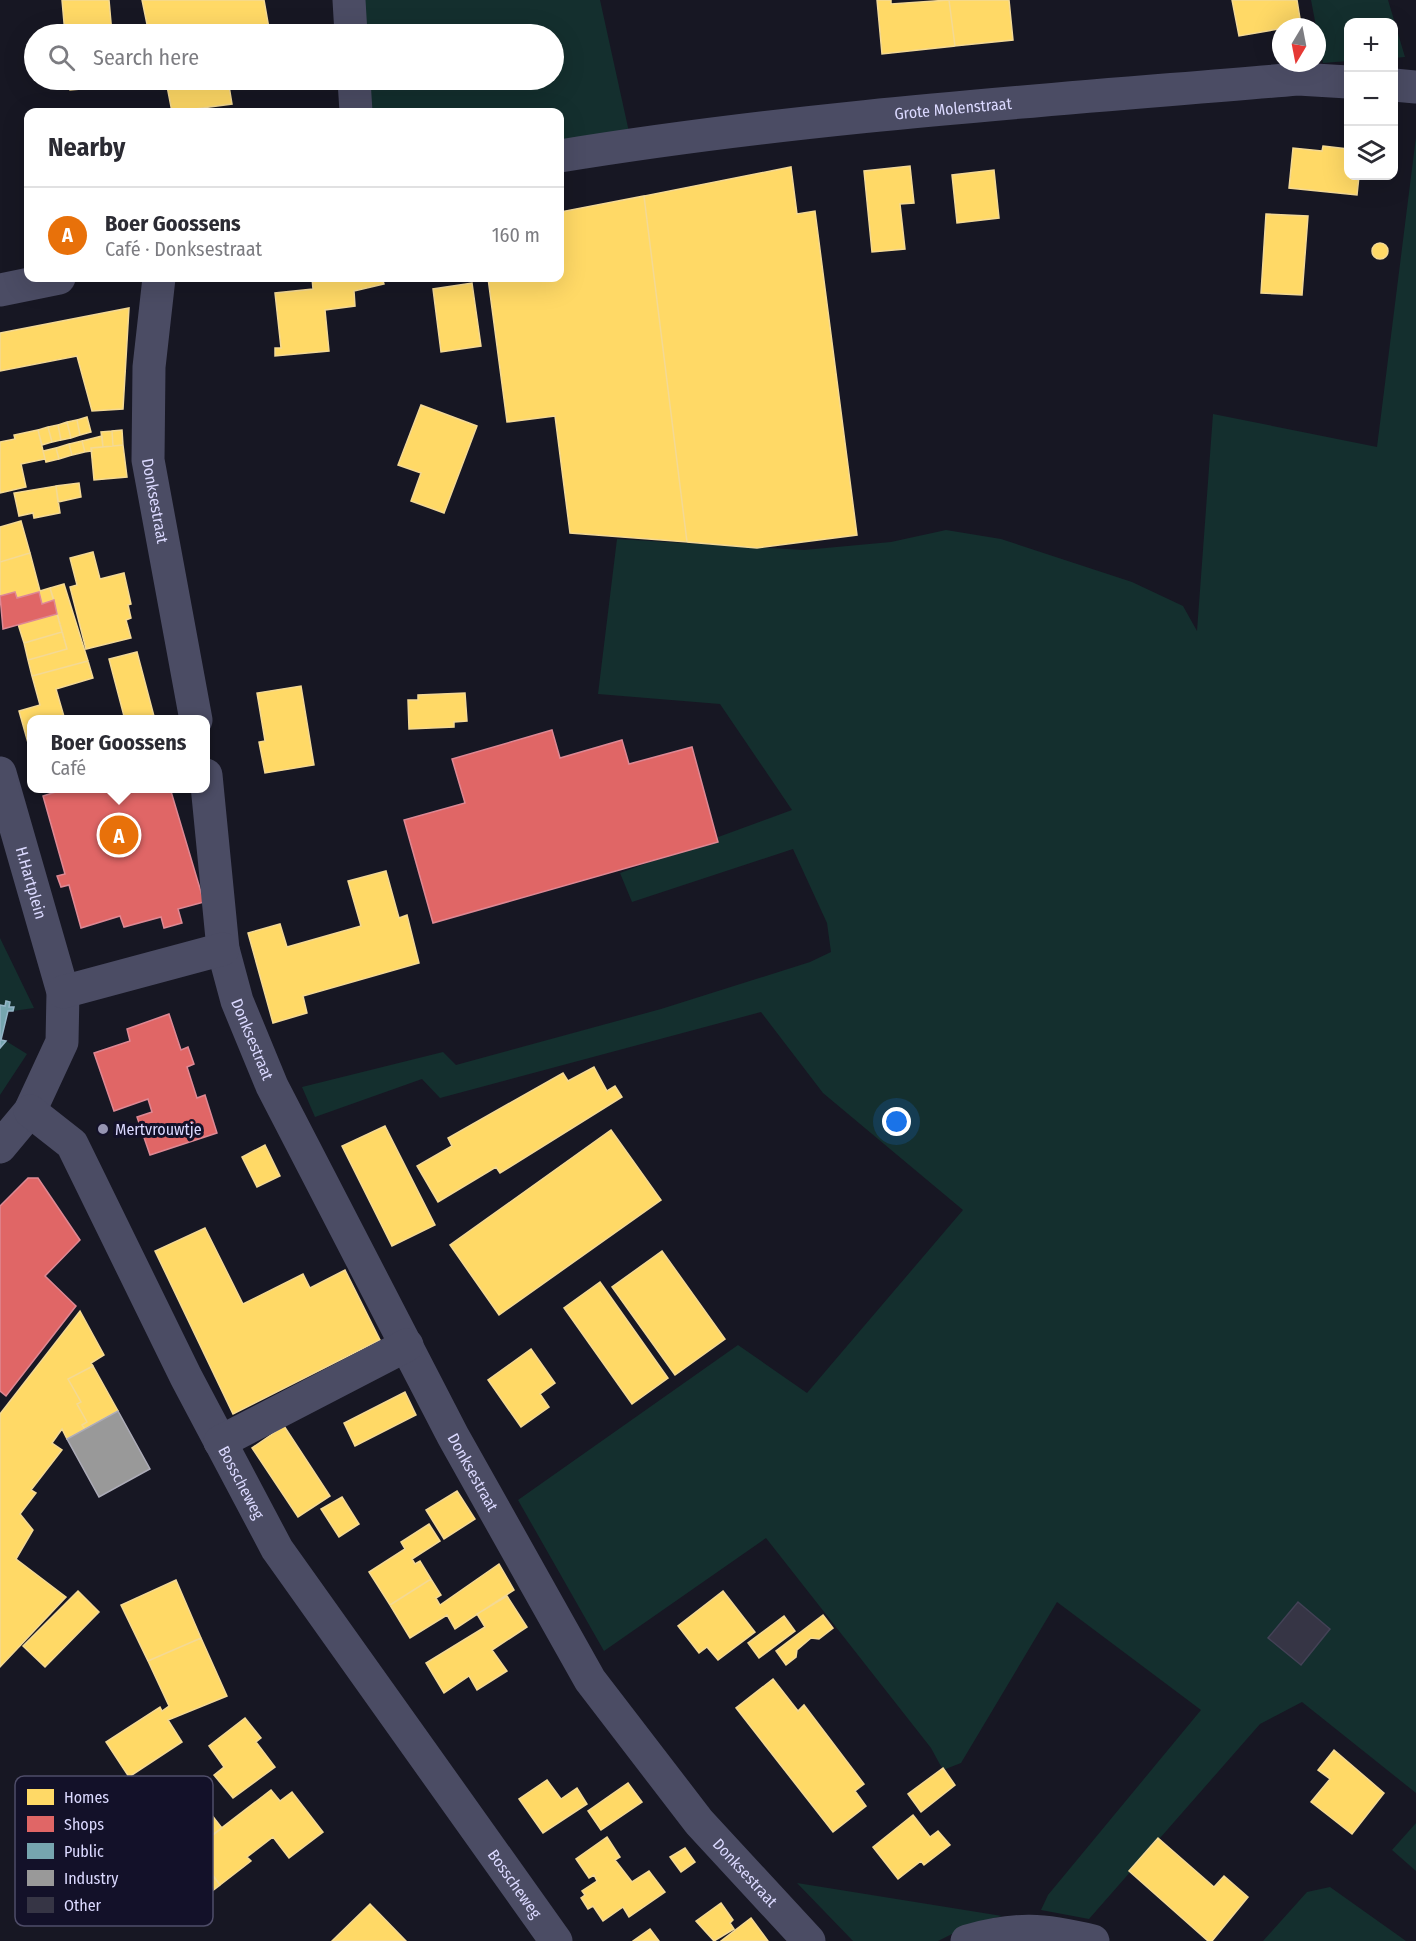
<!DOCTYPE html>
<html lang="en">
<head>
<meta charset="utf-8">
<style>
	:root { --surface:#fff; --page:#f7f7f7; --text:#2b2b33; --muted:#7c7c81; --line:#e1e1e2; --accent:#5b5b6c }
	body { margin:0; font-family:"Fira Sans Condensed",sans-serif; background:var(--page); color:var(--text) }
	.controls { position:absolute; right:18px; top:18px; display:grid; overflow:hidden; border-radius:12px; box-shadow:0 6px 24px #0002 }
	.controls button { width:54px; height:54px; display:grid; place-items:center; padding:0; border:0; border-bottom:2px solid var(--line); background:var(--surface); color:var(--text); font:30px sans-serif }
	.compass { position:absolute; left:1272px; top:18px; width:54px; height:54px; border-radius:50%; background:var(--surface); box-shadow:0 6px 24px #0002; rotate:190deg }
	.you { position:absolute; left:897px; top:1122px; width:21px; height:21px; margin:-15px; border:4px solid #fff; border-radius:50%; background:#1a73e8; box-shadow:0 0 0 9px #1a73e833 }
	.badge { display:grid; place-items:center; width:39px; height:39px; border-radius:50%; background:var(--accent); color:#fff; font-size:20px; font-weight:700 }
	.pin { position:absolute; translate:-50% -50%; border:3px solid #fff; box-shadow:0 2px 6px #0006 }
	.popup { position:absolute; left:27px; top:715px; width:183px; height:78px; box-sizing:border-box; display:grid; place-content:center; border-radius:12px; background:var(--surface); filter:drop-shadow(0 2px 4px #0005); font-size:20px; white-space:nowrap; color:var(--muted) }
	.popup b { font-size:22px; color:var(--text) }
	.popup::after { content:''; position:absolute; left:50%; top:100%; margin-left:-12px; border:12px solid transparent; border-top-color:var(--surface) }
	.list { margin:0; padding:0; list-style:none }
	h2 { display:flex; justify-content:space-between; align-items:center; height:78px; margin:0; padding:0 24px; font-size:26px }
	h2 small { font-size:20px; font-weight:400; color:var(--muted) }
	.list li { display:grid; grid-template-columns:39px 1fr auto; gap:18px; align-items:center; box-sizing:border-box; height:96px; padding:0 24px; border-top:2px solid var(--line) }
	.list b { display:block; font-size:22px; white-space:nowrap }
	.list p { margin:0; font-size:20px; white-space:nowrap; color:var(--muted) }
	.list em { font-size:20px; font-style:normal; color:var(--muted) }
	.icon { flex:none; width:33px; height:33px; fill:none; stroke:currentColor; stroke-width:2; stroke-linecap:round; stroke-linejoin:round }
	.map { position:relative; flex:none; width:1416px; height:1941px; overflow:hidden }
	.search { position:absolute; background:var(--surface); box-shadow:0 6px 24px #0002; left:24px; top:24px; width:540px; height:66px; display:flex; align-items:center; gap:15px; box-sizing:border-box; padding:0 21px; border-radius:33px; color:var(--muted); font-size:22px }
	.panel { position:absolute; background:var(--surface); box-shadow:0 6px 24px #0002; left:24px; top:108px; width:540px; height:174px; border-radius:12px }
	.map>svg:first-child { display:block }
</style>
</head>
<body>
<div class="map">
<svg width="1416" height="1941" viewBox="0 0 1416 1941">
	<rect width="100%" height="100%" fill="#171723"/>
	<path fill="#142f2e" d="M362,0H600L629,132L560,144V112H369L367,80H554V34H364Z
		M1311,0H1388L1405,57L1394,58V22H1348V61L1323,63Z
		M1416,137V1793L1302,1702L1260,1724L1089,1919L1041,1910L1048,1895L1201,1710L1057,1602L961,1763L943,1770L931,1748L766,1538L604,1651L518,1500L738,1345L807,1393L963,1210L823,1093L761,1012L440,1098L422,1079L315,1117L302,1087L443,1052L456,1065L661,1009L810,962L831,952L827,923L793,849L632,902L620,873L792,810L720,704L598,694L617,539L804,550L891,542L946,530L1001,539L1132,582L1183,606L1197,631L1213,414L1377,447Z
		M0,938L34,1008L13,1011V1008L9,1007L10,1002L5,1006L0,1005Z
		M6,1041L27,1054L0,1095V1048Z
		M1416,1823V1871L1392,1850Z
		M797,1883L1002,1916L974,1923L938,1941H853Z
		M1330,1887L1406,1941H1263L1307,1892Z"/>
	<path fill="#ffd966" stroke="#f4d994" stroke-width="1.5" d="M62,0H109L112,34H65Z
		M142,0H264L270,34H149Z
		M877,0H891V4L949,0L955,46L882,54Z
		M949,0H1009L1013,40L955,46Z
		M1232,0H1297L1301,25L1239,36Z
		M69,80H116L117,86L70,90Z
		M158,80H228L232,104L172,112L167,86L160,87Z
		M1323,146L1348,149V176H1359L1357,195L1289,188L1293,148L1322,151Z
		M910,166L914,203L900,204L905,249L872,252L864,171Z
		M791,167L797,214L815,211L857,535L757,548L687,542L644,196Z
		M994,170L999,218L957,223L952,175Z
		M644,196L687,542L570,533L555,416L507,422L488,278H560V212Z
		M1266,214L1308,216L1302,295L1261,293Z
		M1372 251a8 8 0 1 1 16 0a8 8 0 1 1-16 0Z
		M312,278H382L384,284L354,291L355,306L325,310L329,351L275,356V348H281L275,293L313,289Z
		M472,283L481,346L441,352L433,289Z
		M129,308L123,409L92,411L77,356L0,371V333Z
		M421,405L477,426L444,513L411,501L421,473L398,465Z
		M87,417L91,432L80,435L77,420Z
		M77,420L80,435L71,438L67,422Z
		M67,422L71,438L61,440L58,425Z
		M58,425L61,440L52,442L48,427Z
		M48,427L52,442L42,445L38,430Z
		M38,430L45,459L21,464L26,487L0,493V442L15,439L14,435Z
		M122,430L123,445L113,446L112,431Z
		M112,431L113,446L103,447L101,432Z
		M102,436L103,447L91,448L92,451L85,452L82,441Z
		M82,441L85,452L72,455L69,444Z
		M69,444L72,455L59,459L56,448Z
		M123,445L127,477L94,480L91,448Z
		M56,448L59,459L46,462L43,451Z
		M79,483L81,497L58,502L56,486Z
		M56,486L60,513L34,518L33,513L19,516L14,493Z
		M21,521L30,553L0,562V527Z
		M93,552L100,579L124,573L131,604L128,605L131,618L126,620L131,638L86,649L70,587L77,585L70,558Z
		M30,553L40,591L50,588L54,600L42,604L39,592L17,598L15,592L0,596V562Z
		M64,584L88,661L32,676L28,660L67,649L50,588Z
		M57,614L62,632L24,643L18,624Z
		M62,632L67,649L28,660L24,643Z
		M137,652L155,720H111L124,716L109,659Z
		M88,661L93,678L56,689L65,720H32V757L19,711L40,705L32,676Z
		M301,686L314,765L265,773L259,742L265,741L257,693Z
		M465,693L467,721L454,722V727L409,729L408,700H418V695Z
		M386,871L399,918L407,915L419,963L303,996L307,1013L273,1023L248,933L280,924L287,947L361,926L348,881Z
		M594,1067L607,1091L615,1086L622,1097L500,1173L496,1167L438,1202L417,1166L452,1146L448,1138L563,1073L568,1081Z
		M385,1126L435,1225L392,1246L342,1146Z
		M611,1130L661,1200L499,1315L450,1245Z
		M265,1145L280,1176L257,1187L242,1157Z
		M205,1228L243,1304L303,1274L310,1288L345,1270L380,1340L233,1414L155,1251Z
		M662,1251L725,1339L675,1375L612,1287Z
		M600,1282L668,1378L632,1404L564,1308Z
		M80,1311L104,1355L91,1363L93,1366L68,1379L81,1402L77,1404L87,1422L82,1425L85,1429L67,1439L62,1429L52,1443L62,1450L31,1490L36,1493L20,1514L33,1530L16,1559L66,1597L0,1667V1414Z
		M531,1349L555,1383L540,1394L549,1407L521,1427L488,1380Z
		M93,1366L118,1411L85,1429L82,1425L87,1422L77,1404L81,1402L68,1379Z
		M405,1392L416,1415L355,1446L344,1423Z
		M284,1426L330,1496L298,1517L252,1448Z
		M457,1491L475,1519L444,1539L426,1510Z
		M342,1497L359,1524L339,1537L321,1509Z
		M429,1524L440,1541L412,1559L415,1564L420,1561L431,1579L390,1605L369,1572L405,1549L401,1542Z
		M499,1564L514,1590L455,1629L447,1615L410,1638L390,1605L431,1579L441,1595L436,1598L440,1605Z
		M176,1580L201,1638L148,1661L121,1605Z
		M78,1591L99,1612L45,1667L23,1646Z
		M723,1591L755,1632L718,1660L707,1647L699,1653L678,1626Z
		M507,1596L527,1627L492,1650L507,1671L477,1690L469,1676L444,1693L426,1663L485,1627L477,1614Z
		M823,1615L833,1628L819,1639L811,1638L797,1650L796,1657L786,1665L776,1651Z
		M784,1616L795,1631L759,1658L748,1643Z
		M201,1638L227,1696L168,1720L182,1742L129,1777L106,1742L160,1707L162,1711L169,1706L148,1661Z
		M773,1679L798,1711L804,1705L864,1784L855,1791L866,1806L833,1832L736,1708Z
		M245,1718L261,1738L256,1742L275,1767L233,1798L214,1775L224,1767L209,1746Z
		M1334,1750L1384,1793L1352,1834L1311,1802L1330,1779L1318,1770Z
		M943,1768L955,1785L921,1812L908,1794Z
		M547,1780L561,1799L577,1788L587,1804L543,1833L519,1799Z
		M628,1783L642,1802L601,1830L588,1811Z
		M271,1790L280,1801L292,1792L323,1832L289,1858L273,1837L247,1857L251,1861L220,1885L193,1850Z
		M193,1791L222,1828L193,1850L164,1814Z
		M913,1815L930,1837L938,1831L950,1845L924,1865L921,1861L898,1879L873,1847Z
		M607,1837L620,1857L615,1860L632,1882L649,1871L665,1892L629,1917L623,1907L603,1921L593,1906L588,1909L581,1898L585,1895L582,1891L597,1881L594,1875L589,1878L576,1859Z
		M1158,1838L1214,1887L1224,1876L1248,1897L1212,1941H1208L1129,1871Z
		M685,1848L695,1862L681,1872L670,1857Z
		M212,1874L220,1885L199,1901L204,1908L187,1921L179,1911Z
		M721,1903L733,1920L730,1923L734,1929L714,1941L696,1921Z
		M370,1904L406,1941H332Z
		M751,1918L768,1941H721Z
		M650,1929L659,1941H633Z"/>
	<path fill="#e06666" stroke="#de8894" stroke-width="1.5" d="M15,592L17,598L39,592L42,604L54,600L57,614L3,629L0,596Z
		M552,730L560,758L622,740L629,764L692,747L718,842L433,923L404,820L465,803L452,759Z
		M68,788H170L204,902L178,909L182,923L164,928L161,917L124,927L120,916L81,928L69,885L61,887L57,876L65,874L43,796Z
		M169,1014L181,1050L188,1047L194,1064L187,1067L197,1098L205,1095L217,1133L150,1155L137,1117L152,1112L148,1099L114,1111L94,1053L130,1041L127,1029Z
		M28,1178H38L80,1240L45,1276L76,1306L6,1396L0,1391V1206Z"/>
	<path fill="#76a5af" stroke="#94b5c7" stroke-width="1.5" d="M6,1001L10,1002L9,1007H14L13,1011H8L1,1040L6,1041L0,1048V1005L5,1006Z"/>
	<path fill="#999" stroke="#adacb8" stroke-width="1.5" d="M118,1411L150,1469L99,1497L67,1439Z"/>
	<path fill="#363545" stroke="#434256" stroke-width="1.5" d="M1298,1602L1330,1629L1301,1665L1268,1638Z"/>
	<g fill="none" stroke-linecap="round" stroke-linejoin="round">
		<g stroke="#4b4c64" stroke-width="33">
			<path d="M349,0L351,34"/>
			<path d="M354,80L356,112"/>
			<path d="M1394,85L1416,87"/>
			<path id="s1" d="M560,156C804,116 1051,100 1298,79L1348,82"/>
			<path id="s2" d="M159,278L149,367L148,460L196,720"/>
			<path d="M0,290L59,278"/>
			<path id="s3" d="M0,773L63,992L62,1042L30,1111L0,1147"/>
			<path id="s4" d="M206,775L223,949L237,1001L272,1086L453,1436L590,1680L699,1822L809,1941"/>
			<path d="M63,992L223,949"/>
			<path id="s5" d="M30,1111L72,1144L186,1377L277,1549L556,1941"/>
			<path d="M220,1442L407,1345"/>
			<path d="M967,1941C1016,1927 1044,1929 1093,1941"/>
		</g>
	</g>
	<circle fill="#9695b2" stroke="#131129" stroke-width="2" cx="103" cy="1129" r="6"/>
	<g text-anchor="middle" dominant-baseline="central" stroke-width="6" stroke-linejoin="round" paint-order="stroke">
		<g font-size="16" fill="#dbd9ff" stroke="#131129">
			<text stroke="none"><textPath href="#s1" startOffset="396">Grote Molenstraat</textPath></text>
			<text stroke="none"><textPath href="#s2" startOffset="224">Donksestraat</textPath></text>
			<text stroke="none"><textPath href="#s3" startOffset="114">H.Hartplein</textPath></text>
			<text stroke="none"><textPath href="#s4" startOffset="270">Donksestraat</textPath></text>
			<text stroke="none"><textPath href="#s4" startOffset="756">Donksestraat</textPath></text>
			<text stroke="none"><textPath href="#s5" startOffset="432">Bosscheweg</textPath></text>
			<text stroke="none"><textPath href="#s4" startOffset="1242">Donksestraat</textPath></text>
			<text stroke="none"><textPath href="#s5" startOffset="918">Bosscheweg</textPath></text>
		</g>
		<g font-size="16" fill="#dbd9ff" stroke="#131129" text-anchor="start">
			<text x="115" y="1129">Mertvrouwtje</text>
		</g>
	</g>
	<rect x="15" y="1776" width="198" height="150" rx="9" fill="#131129" stroke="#4f4d69" stroke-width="1.5"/>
	<rect x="27" y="1789" width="27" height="16" fill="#ffd966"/>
	<rect x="27" y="1816" width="27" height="16" fill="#e06666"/>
	<rect x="27" y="1843" width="27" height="16" fill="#76a5af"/>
	<rect x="27" y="1870" width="27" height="16" fill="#999"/>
	<rect x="27" y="1897" width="27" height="16" fill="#363545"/>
	<g font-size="16" fill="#dbd9ff">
		<text x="64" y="1803">Homes</text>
		<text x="64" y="1830">Shops</text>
		<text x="64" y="1857">Public</text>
		<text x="64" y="1884">Industry</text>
		<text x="64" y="1911">Other</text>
	</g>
</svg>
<div class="controls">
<button>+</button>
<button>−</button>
<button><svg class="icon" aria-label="layers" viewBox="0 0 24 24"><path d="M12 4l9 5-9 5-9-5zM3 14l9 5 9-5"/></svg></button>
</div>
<svg class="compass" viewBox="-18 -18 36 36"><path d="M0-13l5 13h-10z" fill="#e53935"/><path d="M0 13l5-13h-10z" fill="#7c7c81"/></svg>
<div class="you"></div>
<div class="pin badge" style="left:119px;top:835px;background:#e8710a">A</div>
<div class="popup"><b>Boer Goossens</b>Café</div>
<div class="search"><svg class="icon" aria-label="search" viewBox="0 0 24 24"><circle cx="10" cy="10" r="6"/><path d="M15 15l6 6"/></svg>Search here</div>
<section class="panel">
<h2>Nearby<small></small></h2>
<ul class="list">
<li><span class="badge" style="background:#e8710a">A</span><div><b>Boer Goossens</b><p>Café · Donksestraat</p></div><em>160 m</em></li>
</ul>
</section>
</div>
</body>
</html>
